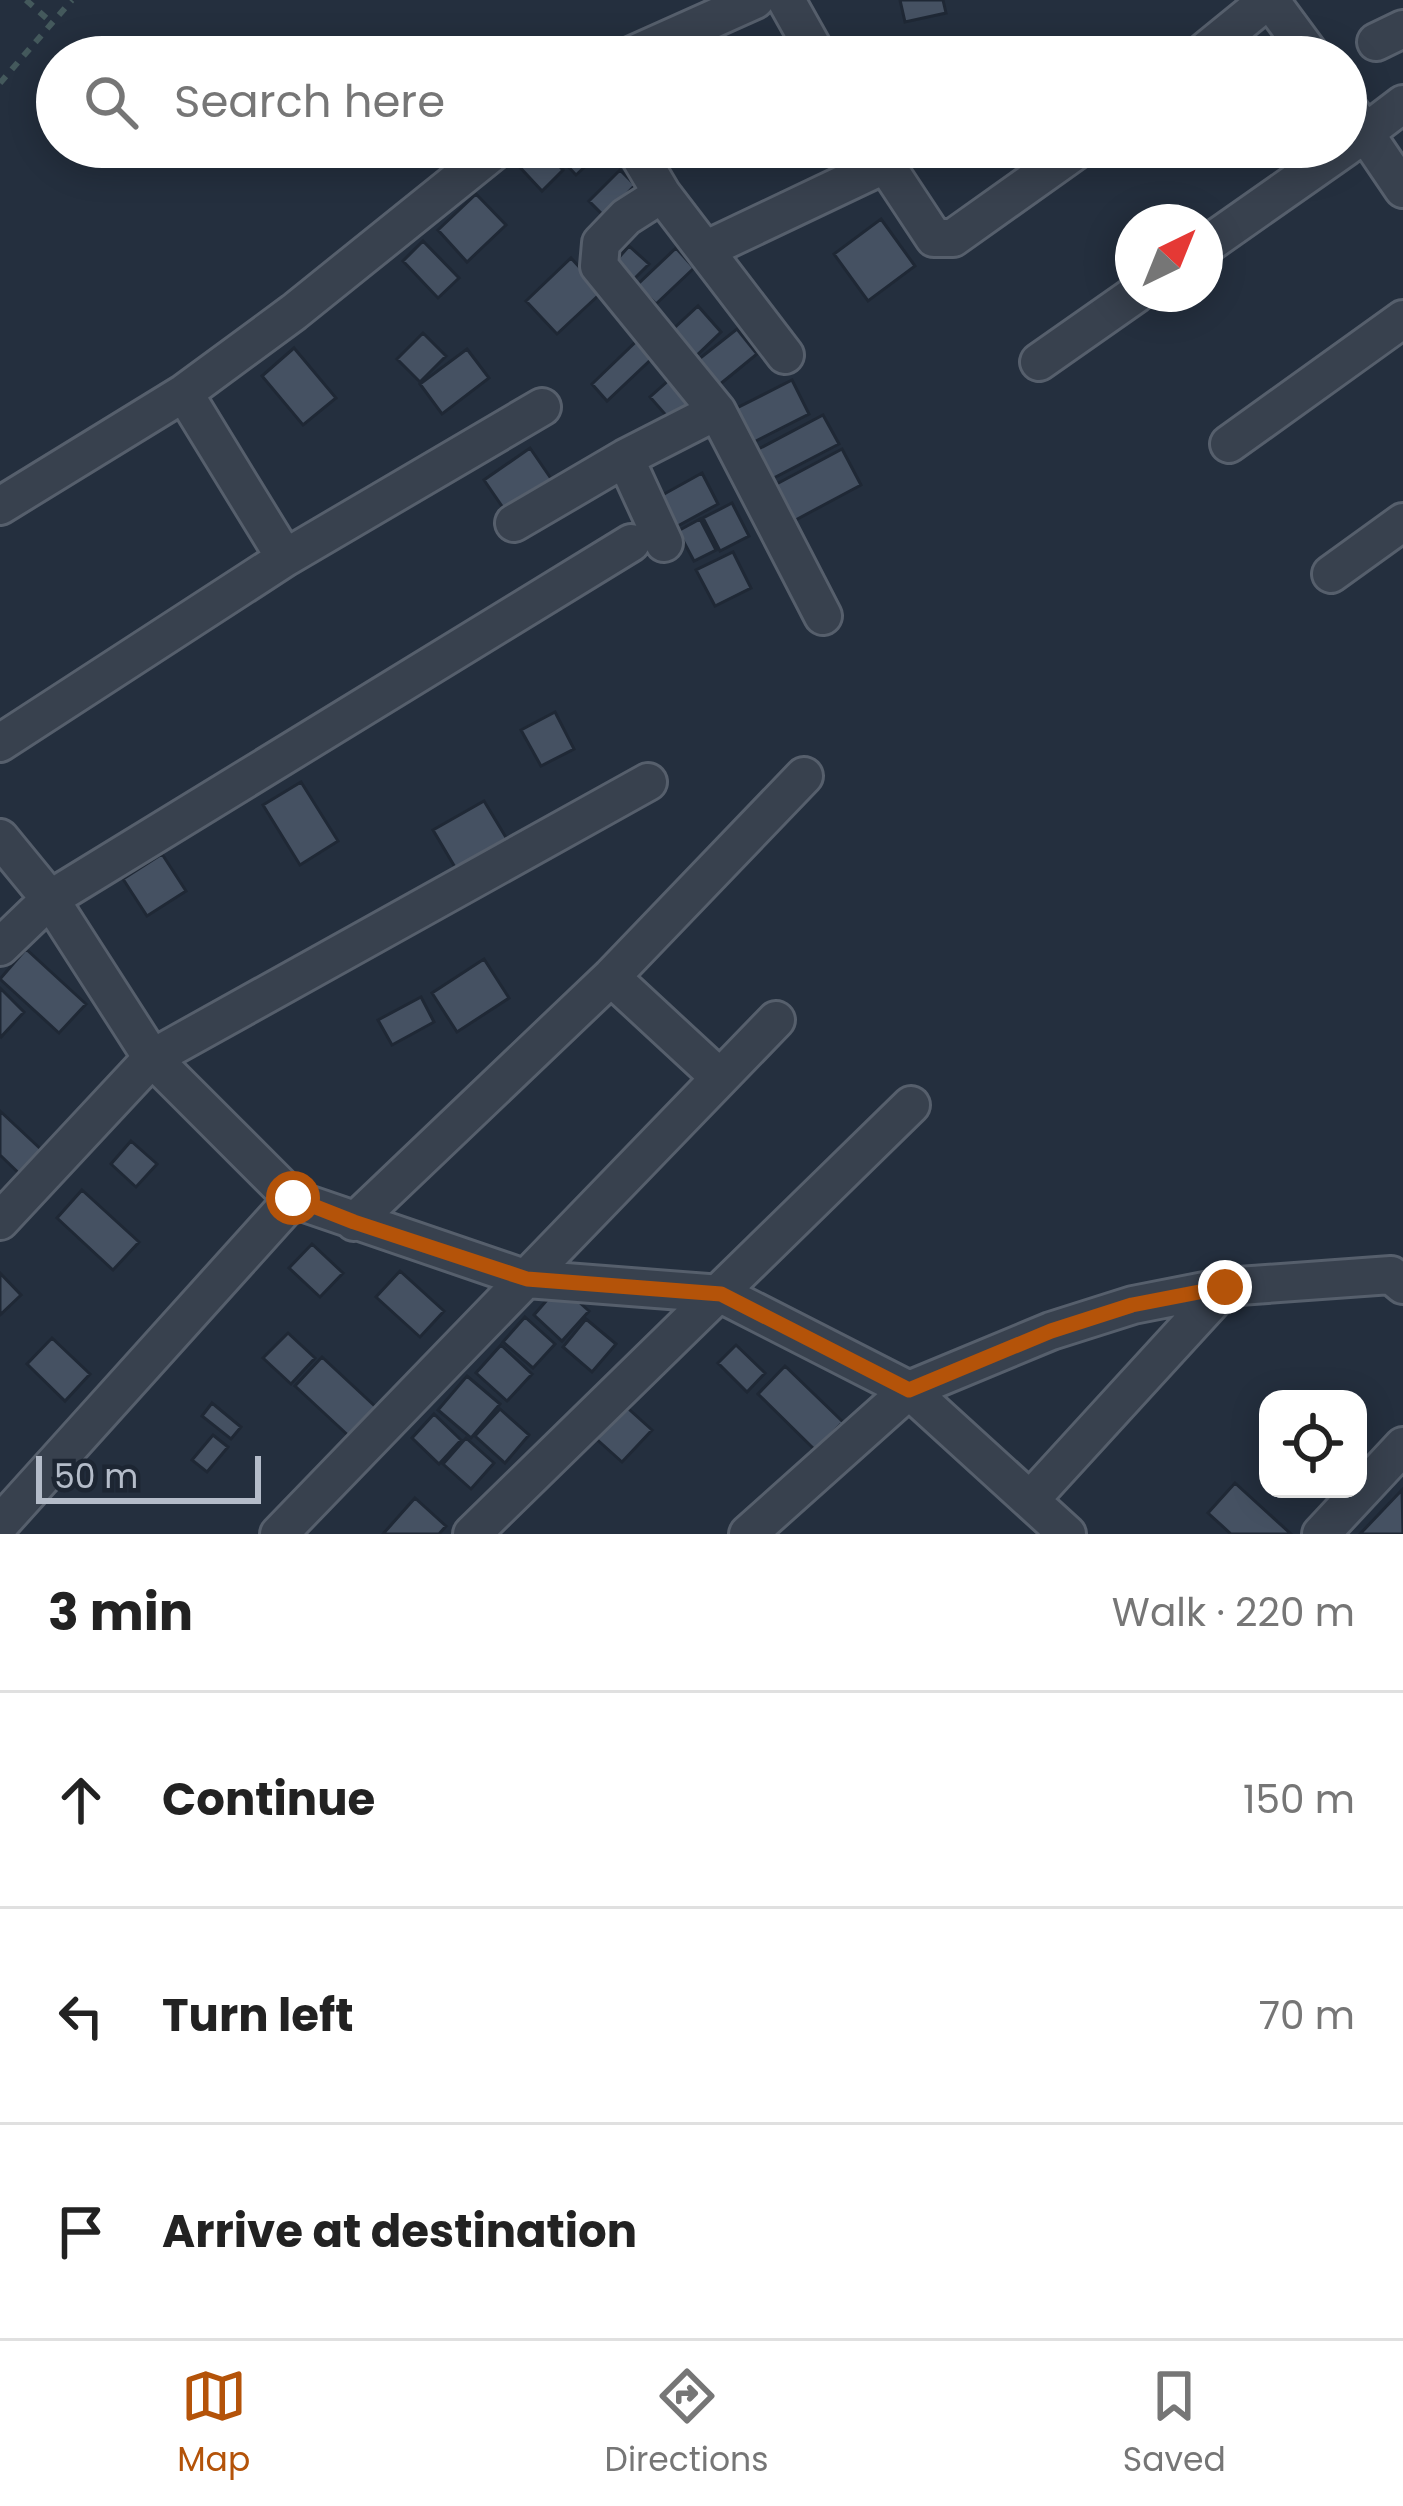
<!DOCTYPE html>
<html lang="en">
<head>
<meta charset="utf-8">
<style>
	:root { --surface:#fff; --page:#f2f2f2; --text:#222; --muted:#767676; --line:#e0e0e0; --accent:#b45309 }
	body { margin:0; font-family:Poppins,sans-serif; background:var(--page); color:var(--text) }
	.controls { position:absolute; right:36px; bottom:36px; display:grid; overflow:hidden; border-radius:24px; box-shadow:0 6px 30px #0003 }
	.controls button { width:108px; height:108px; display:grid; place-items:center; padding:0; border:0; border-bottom:3px solid var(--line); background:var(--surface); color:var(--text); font:60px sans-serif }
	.compass { position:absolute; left:1115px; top:204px; width:108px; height:108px; border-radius:50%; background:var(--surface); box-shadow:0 6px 30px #0003; rotate:43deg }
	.scale { position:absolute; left:36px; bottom:30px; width:225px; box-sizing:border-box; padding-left:12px; border:6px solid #b4bcc9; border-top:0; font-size:33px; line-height:42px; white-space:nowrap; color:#b4bcc9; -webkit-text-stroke:9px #1d2633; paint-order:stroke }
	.stop { position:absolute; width:36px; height:36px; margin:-27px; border:9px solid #b45309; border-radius:50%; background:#fff }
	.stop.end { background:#b45309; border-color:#fff; box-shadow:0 3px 12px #0008 }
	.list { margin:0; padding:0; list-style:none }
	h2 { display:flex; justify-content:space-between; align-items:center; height:156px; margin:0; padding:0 48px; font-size:51px }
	h2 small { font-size:39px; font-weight:400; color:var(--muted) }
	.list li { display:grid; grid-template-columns:78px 1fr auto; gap:36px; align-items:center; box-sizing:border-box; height:216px; padding:0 48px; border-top:3px solid var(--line) }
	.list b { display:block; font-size:45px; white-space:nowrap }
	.list em { font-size:39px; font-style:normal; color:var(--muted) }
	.icon { flex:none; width:66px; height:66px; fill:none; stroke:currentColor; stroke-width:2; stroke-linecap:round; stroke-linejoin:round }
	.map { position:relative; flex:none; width:1403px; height:1534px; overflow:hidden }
	.search { position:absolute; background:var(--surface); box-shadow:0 6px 30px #0003; left:36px; right:36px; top:36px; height:132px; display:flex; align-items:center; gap:30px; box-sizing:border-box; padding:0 42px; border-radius:66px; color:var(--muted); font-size:45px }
	.sheet { height:804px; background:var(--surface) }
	nav { display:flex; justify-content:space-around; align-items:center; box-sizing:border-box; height:168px; border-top:3px solid var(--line); background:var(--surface); font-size:33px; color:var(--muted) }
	nav a { display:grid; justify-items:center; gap:6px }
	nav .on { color:var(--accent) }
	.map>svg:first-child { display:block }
</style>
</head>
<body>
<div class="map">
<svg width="1403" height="1534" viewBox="0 0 1403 1534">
	<rect width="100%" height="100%" fill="#242f3e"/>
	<path fill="#455162" stroke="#1f2835" stroke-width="3" d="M900,0H943L946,13L905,22Z
		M531,147H541L563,170L542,191L515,162Z
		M550,147H606L576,175Z
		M620,170L635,185L605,217L589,201Z
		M476,194L506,225L467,262L438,230Z
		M881,219L915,266L868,301L834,254Z
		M423,241L459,278L438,298L403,261Z
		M629,246L649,264L633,280L614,263Z
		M676,248L694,268L656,304L637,285Z
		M571,258L602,292L557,334L526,301Z
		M698,306L721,332L695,357L671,331Z
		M737,329L757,354L719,385L699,359Z
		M646,332L662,349L607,401L592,384Z
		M423,333L446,356L420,382L397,359Z
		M294,348L336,398L303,425L262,376Z
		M467,349L489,378L442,414L420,384Z
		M678,372L700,396L671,421L650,397Z
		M792,380L809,414L744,447L727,413Z
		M823,415L839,444L766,482L751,453Z
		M530,448L554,483L508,515L484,480Z
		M842,449L861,485L790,523L771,487Z
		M702,473L718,504L674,528L657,498Z
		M732,503L749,536L720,551L703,518Z
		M700,519L716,550L694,561L678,531Z
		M733,552L751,588L715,606L696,570Z
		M555,712L574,749L541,766L521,730Z
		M301,782L338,841L300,865L263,805Z
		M484,801L513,849L462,879L433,830Z
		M162,854L186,891L147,916L123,879Z
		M26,949L86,1004L59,1033L0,979Z
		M484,959L509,998L457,1032L432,993Z
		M0,988L24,1012L1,1037L0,1036Z
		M421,997L434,1022L392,1045L378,1020Z
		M0,1111L47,1155L25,1179L0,1155Z
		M131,1141L157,1164L136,1187L111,1164Z
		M82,1190L139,1242L113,1270L57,1218Z
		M312,1244L343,1273L320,1297L289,1268Z
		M400,1271L444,1311L420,1337L376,1297Z
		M0,1273L21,1295L0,1315Z
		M560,1285L589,1311L562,1341L534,1315Z
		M525,1317L555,1344L533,1368L503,1342Z
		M586,1319L616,1344L592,1372L563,1347Z
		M288,1333L315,1358L291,1384L263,1358Z
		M52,1338L90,1374L65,1401L27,1364Z
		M501,1345L532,1374L507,1401L476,1373Z
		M736,1345L765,1373L747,1392L718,1363Z
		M322,1357L379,1410L352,1439L295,1386Z
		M785,1366L843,1422L815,1450L758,1394Z
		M467,1376L500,1404L471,1438L438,1410Z
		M212,1403L241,1427L231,1439L202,1416Z
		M622,1403L652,1430L622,1462L592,1435Z
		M500,1409L529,1435L505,1463L475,1436Z
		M434,1414L461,1440L439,1464L412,1438Z
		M213,1435L228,1447L207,1472L192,1460Z
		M466,1438L494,1463L471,1489L443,1464Z
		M1235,1483L1291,1534H1231L1208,1513Z
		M1402,1490L1403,1534H1360Z
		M415,1498L446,1526L439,1534H383Z"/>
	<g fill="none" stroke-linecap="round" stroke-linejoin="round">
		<defs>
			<path id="minor" d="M786,0L818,57
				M1270,0L1312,57
				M1376,42L1403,29
				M628,57L755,0
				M1198,57L1268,0
				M1346,105L1403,189
				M1349,145L1403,104
				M634,147L662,194L626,217L601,243L599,266L717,411L823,616
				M874,147L934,238H953L1081,147
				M662,194L785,355
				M1205,246L1346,147
				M705,250L886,164
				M1039,362L1136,294
				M184,393L285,558L542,407
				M1229,444L1403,319
				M625,458L664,543
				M0,506L184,393L294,312L499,147
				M514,523L625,458L717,411
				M1331,574L1403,522
				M0,743L285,558
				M0,838L50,899L152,1058L293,1199L527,1279L721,1294L909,1390L1067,1534
				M0,947L50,899L631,543
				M611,977L719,1077
				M0,1221L152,1058L648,782
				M354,1222L611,977L804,776
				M1030,1500L1225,1287
				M0,1524L293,1199
				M279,1534L776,1020
				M472,1534L911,1105
				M748,1534L909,1390L1051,1331L1133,1305L1225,1287L1391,1275L1403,1285
				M1321,1534L1403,1446"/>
		</defs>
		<use href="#minor" stroke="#565f6c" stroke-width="42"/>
		<path stroke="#44595c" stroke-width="6" stroke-dasharray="9 9" stroke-linecap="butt" d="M26,0L52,23
			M0,83L72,0"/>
		<use href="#minor" stroke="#38414e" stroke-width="36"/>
	</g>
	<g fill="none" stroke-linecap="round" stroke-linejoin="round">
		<path stroke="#b45309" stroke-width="15" d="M293,1198L354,1222L527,1279L721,1294L909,1390L1051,1331L1132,1305L1225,1287"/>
	</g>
</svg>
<div class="controls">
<button><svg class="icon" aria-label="locate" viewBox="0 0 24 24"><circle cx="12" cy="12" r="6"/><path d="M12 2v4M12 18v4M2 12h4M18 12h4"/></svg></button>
</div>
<svg class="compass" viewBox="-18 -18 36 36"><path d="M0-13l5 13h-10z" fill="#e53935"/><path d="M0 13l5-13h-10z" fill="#767676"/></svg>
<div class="scale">50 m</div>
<div class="stop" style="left:293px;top:1198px"></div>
<div class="stop end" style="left:1225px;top:1287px"></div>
<div class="search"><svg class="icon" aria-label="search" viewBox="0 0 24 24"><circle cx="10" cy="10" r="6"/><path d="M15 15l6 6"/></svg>Search here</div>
</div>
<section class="sheet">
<h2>3 min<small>Walk · 220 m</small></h2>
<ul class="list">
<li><svg class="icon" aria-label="ahead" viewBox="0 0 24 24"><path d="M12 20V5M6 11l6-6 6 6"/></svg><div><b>Continue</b></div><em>150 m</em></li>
<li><svg class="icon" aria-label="left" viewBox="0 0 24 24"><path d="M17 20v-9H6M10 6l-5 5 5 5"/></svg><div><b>Turn left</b></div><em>70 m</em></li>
<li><svg class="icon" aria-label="arrive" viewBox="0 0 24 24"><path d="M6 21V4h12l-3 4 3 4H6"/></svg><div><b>Arrive at destination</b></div></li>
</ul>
</section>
<nav>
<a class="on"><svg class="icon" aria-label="map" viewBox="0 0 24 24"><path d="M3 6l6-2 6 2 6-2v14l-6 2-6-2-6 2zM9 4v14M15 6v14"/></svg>Map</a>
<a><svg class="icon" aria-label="directions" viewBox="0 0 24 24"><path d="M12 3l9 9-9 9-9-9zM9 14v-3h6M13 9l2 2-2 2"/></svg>Directions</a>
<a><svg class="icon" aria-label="saved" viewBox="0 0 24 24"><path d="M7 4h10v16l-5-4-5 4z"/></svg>Saved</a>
</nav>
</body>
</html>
